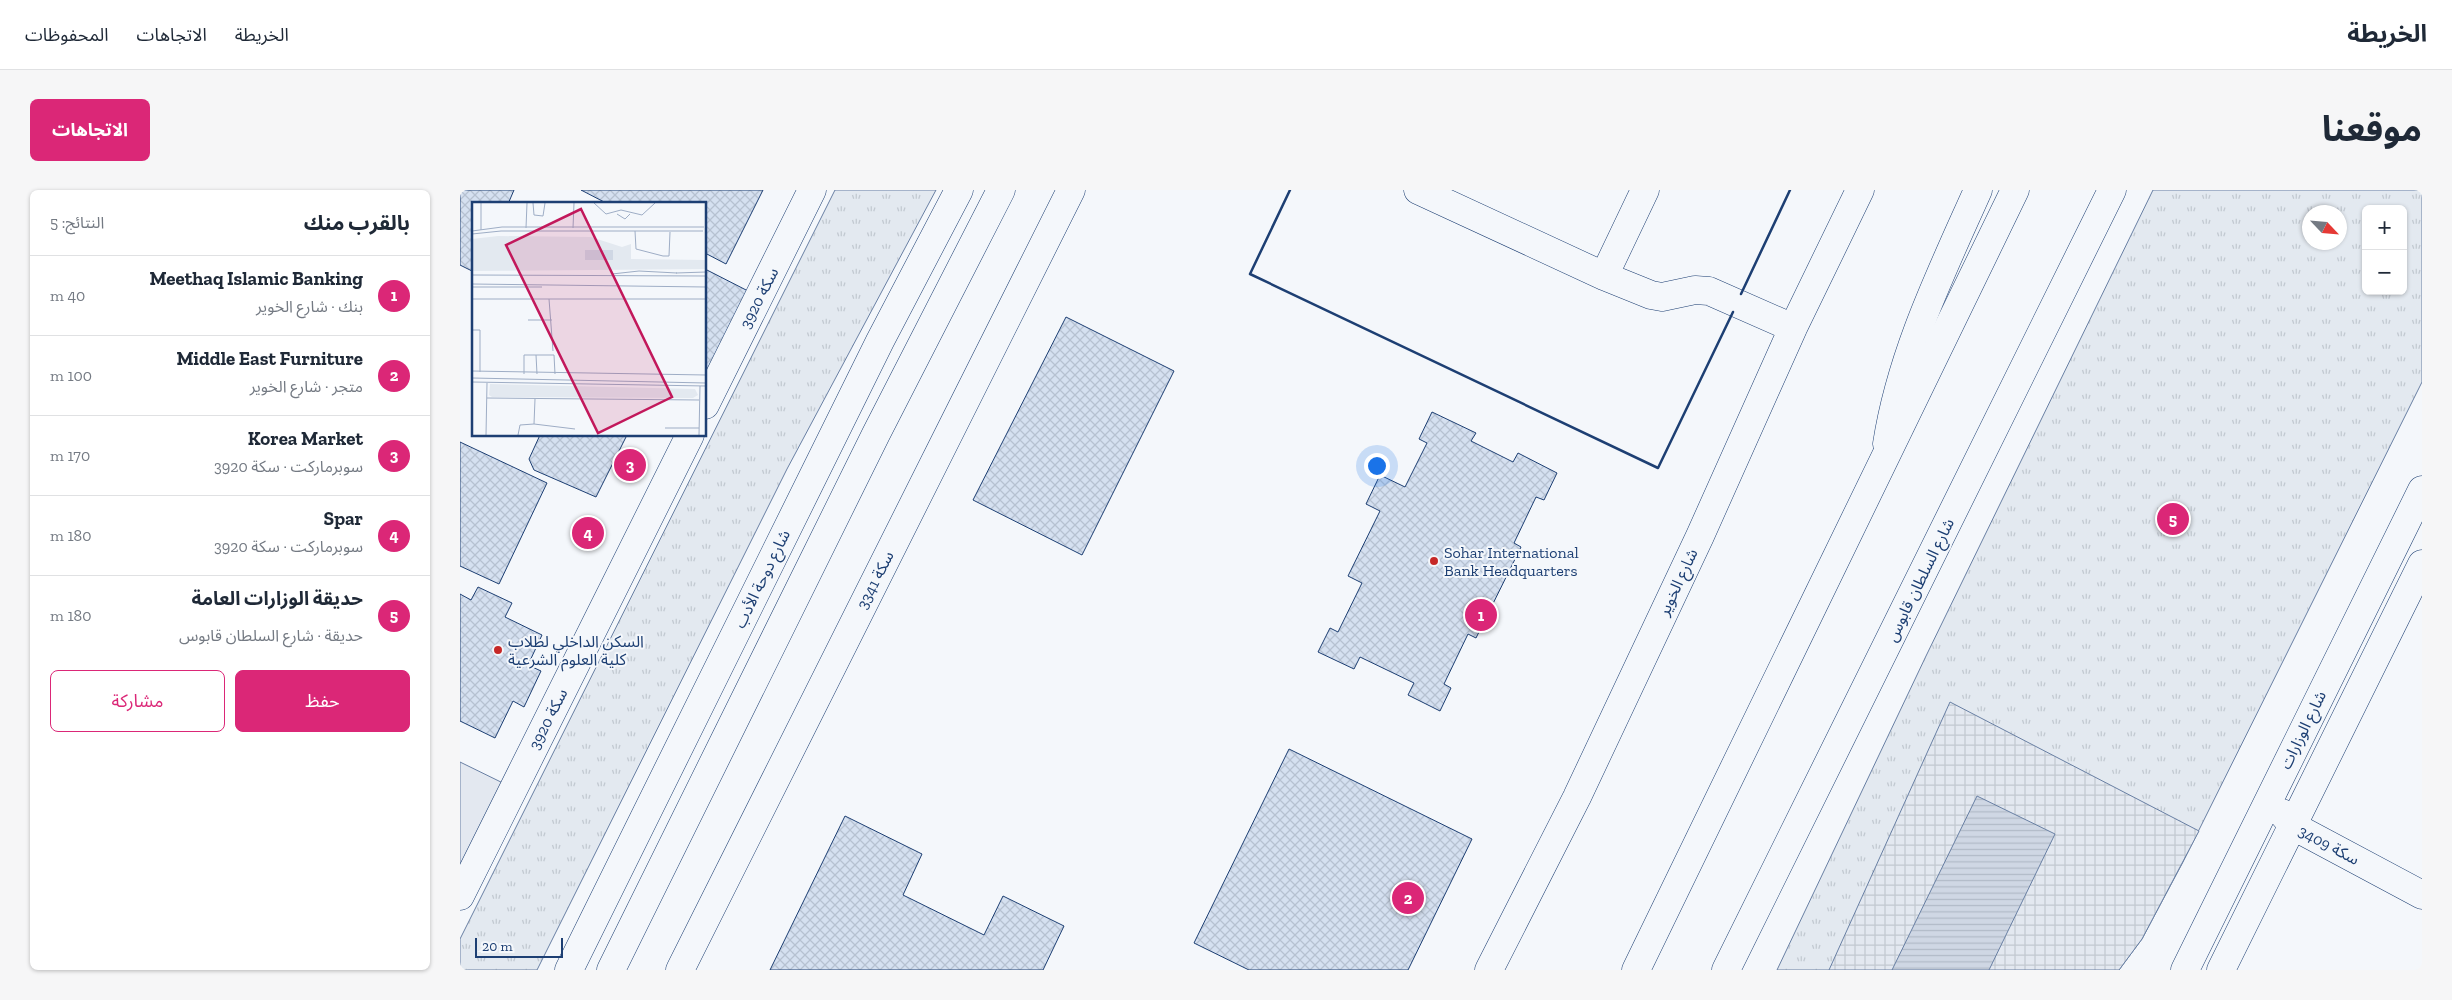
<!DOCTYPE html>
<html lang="ar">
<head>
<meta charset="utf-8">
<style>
	:root { --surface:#fff; --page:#f6f6f7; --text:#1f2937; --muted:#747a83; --line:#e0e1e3; --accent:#db2777 }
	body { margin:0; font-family:"Zilla Slab","Noto Sans Arabic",serif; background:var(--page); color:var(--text); direction:rtl }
	.controls { position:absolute; right:15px; top:15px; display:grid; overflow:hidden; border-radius:8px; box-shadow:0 1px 4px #0004 }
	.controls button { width:45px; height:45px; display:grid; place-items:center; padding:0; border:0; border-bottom:1px solid var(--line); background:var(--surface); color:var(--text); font:25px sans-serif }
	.compass { position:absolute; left:1842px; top:15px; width:45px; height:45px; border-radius:50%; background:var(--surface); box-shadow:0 1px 4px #0004; rotate:116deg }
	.scale { position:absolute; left:15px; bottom:12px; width:88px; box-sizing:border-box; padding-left:5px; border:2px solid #1d3f73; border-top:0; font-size:14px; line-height:18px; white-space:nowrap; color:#1d3f73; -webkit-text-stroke:4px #f4f7fb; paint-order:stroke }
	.you { position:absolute; left:916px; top:275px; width:18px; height:18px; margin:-12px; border:4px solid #fff; border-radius:50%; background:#1a73e8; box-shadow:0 0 0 8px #1a73e833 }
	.badge { display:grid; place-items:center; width:32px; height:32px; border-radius:50%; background:var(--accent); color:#fff; font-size:16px; font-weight:700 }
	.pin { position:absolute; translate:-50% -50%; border:2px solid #fff; box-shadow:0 1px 5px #0006 }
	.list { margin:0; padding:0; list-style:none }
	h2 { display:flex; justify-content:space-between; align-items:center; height:65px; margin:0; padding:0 20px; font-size:21px }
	h2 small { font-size:16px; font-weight:400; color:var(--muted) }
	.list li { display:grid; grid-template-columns:32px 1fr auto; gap:15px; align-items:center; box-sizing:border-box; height:80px; padding:0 20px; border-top:1px solid var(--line) }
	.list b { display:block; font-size:19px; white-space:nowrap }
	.list p { margin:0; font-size:16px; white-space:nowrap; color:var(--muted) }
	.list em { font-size:16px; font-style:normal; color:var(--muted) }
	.actions { display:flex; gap:10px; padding:15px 20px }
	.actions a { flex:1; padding:11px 0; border:1px solid var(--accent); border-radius:8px; text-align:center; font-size:18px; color:var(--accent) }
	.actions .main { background:var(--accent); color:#fff }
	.map { position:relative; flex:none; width:1962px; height:780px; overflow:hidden; direction:ltr; border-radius:8px }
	header { display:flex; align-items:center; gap:30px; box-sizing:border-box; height:70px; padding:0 25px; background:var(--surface); border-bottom:1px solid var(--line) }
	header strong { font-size:24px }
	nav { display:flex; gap:28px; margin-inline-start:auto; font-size:18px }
	.intro { display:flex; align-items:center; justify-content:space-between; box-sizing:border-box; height:120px; padding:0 30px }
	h1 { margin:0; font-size:35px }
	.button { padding:12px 22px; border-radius:8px; background:var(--accent); color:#fff; font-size:18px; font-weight:700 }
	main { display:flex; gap:30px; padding:0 30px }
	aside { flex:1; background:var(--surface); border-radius:8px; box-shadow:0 1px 4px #0004 }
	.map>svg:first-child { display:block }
</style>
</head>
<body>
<header>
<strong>الخريطة</strong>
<nav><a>الخريطة</a><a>الاتجاهات</a><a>المحفوظات</a></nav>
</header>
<div class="intro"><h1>موقعنا</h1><a class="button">الاتجاهات</a></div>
<main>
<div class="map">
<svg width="1962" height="780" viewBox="0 0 1962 780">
	<defs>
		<pattern id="park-tufts" width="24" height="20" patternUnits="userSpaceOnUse" patternTransform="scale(1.25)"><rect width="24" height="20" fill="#e3e9f0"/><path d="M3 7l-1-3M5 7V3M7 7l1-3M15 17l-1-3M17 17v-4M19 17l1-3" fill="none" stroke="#c2c9d1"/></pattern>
		<pattern id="plaza-grid" width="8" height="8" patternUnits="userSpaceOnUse" patternTransform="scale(1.25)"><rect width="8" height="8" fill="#e3e8f0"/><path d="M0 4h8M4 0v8" fill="none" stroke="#c2c8d1"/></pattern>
		<pattern id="water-rules" width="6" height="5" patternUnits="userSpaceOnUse" patternTransform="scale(1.25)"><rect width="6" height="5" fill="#cfd7e4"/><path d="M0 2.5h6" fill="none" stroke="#b1bac7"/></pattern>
		<pattern id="building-cross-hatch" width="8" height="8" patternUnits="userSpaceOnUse" patternTransform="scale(1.25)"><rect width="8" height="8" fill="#d5e0f0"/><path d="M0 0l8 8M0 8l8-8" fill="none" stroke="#b6c1d1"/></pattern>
	</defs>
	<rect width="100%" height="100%" fill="#f4f7fb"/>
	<path fill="url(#park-tufts)" stroke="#687fa3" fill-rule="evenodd" d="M375,0H476L327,279L77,780H0V749Z
		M1693,0H1962V192L1723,672L1682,749L1659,780H1317L1466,466ZM1906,19H1943V101H1906ZM1850,22H1880V52H1850Z"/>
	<path fill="#e3e8f0" stroke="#687fa3" d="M0,572L47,595L0,688Z"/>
	<path fill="url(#plaza-grid)" stroke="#687fa3" d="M1490,512L1739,641L1682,749L1659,780H1369Z"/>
	<path fill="url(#water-rules)" stroke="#687fa3" d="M1517,606L1595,644L1529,780H1432Z"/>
	<path fill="url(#building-cross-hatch)" stroke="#1d3f73" d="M0,0H54L48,14H14V82L0,75Z
		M121,0H303L266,74L245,63V14H148Z
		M245,79L290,102L245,188Z
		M606,127L714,181L622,365L513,310Z
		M972,222L1016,243L1011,251L1053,272L1058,263L1097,283L1084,310L1076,307L1054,353L1061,357L1016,448L1008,444L984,494L991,498L980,521L948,505L954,493L900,467L894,479L858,462L870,438L878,442L902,393L888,386L920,321L906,314L920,285L945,297L967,253L959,249Z
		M80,245H167L136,307L74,280L69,269Z
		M0,252L87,293L39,394L0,376Z
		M18,397L52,413L45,427L82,445L68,475L81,481L64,517L53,511L35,548L0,531V404L11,410Z
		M829,559L1012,649L948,780H789L734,753Z
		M385,626L462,664L443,705L524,745L543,706L604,736L583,780H310Z"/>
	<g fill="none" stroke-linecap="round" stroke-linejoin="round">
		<defs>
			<path id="minor" d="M958,0L1144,86L1191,105L1202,107L1235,100L1249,101L1333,138
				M1144,86L1185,0
				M245,215L352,0
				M1427,254C1441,164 1481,83 1518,0
				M1822,623L1833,636L1962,705
				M0,706L230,245
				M220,780L611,0
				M1029,780L1117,607L1240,346L1333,138L1400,0
				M1725,780L1962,300
				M1761,780L1962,374"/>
			<path id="major" d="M109,780L420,151L499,0
				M151,780L416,244L541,0"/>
			<path id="highway" d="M1176,780L1555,0
				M1266,780L1652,0"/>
		</defs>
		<use href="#minor" stroke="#1d3f73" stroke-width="29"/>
		<use href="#major" stroke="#1d3f73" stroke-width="29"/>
		<use href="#highway" stroke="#1d3f73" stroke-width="29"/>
		<use href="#minor" stroke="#f4f7fb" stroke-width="28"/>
		<use href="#major" stroke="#f4f7fb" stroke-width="28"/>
		<use href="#highway" stroke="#f4f7fb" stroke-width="28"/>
		<path stroke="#1d3f73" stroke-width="2.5" d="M830,0L790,84L1198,278L1273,122
			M1281,104L1330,0"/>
	</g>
	<g fill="#c62828" stroke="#f4f7fb" stroke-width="2">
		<circle cx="974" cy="371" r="5"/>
		<circle cx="38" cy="460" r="5"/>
	</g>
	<g text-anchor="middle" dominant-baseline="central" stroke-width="4" stroke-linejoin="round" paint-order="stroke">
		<g font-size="16" fill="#1d3f73" stroke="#f4f7fb">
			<text transform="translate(299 108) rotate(-63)">سكة 3920</text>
			<text transform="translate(302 389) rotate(-64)">شارع دوحة الأدب</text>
			<text transform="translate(415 390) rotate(-63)">سكة 3341</text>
			<text transform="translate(1460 390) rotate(-64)">شارع السلطان قابوس</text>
			<text transform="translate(1218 392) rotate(-65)">شارع الخوير</text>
			<text transform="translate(88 529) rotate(-63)">سكة 3920</text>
			<text transform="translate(1843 540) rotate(-64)">شارع الوزارات</text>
			<text transform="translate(1869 655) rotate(28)">سكة 3409</text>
		</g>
		<g font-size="16" fill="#1d3f73" stroke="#f4f7fb" text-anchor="start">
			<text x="984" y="362">Sohar International<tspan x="984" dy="18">Bank Headquarters</tspan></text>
			<text x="48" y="451">السكن الداخلي لطلاب<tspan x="48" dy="18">كلية العلوم الشرعية</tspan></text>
		</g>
	</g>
	<g transform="translate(12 12)">
		<rect width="234" height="234" fill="#f4f7fb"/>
		<path d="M26,34L119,35L150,45L159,42V57L234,58V67L0,69V37ZM18,182L223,187L226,193L221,196L20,195L17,193Z" fill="#e3e9f0"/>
		<path d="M113,48H141V58H113Z" fill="#cfd7e4"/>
		<path fill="none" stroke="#9eadc5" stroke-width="1" d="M61,1L62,13L71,14L73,1M122,1L134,12L149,8L170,13L183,1M145,12L153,17L158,12M54,26L55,1M101,26L102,1M9,28V1M0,29L30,25H232M163,29L164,47L191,54H197L198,30M0,32L29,29H231M204,71L234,70M140,72L167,69L205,71M0,73L234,74M0,82L234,85M0,85H70M0,97H234M77,97L81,149M56,118H80M0,128H8V170M64,153L65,172M0,169L234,173M52,172V153H82L83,172M0,176L234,181M0,180L234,184M15,196L227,198M62,222L103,227M193,226H227M14,233L15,181M46,233L48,223L62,222L63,197M227,233L228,184"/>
		<path fill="#c2185b" fill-opacity="0.15" stroke="#c2185b" stroke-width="2.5" d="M109,7L200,195L126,231L34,43Z"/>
		<rect width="234" height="234" fill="none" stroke="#1d3f73" stroke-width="2.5"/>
	</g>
</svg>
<div class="controls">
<button>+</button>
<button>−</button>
</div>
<svg class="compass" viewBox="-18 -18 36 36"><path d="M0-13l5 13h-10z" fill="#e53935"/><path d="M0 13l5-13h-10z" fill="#747a83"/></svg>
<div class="scale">20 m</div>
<div class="you"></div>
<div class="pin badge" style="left:1021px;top:425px">1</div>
<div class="pin badge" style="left:948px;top:708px">2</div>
<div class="pin badge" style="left:170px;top:275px">3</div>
<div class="pin badge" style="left:128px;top:343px">4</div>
<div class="pin badge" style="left:1713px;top:329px">5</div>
</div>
<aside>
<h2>بالقرب منك<small>النتائج: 5</small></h2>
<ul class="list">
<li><span class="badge">1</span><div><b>Meethaq Islamic Banking</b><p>بنك · شارع الخوير</p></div><em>40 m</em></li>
<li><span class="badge">2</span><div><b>Middle East Furniture</b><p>متجر · شارع الخوير</p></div><em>100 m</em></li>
<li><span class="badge">3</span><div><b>Korea Market</b><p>سوبرماركت · سكة 3920</p></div><em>170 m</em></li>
<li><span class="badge">4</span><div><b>Spar</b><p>سوبرماركت · سكة 3920</p></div><em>180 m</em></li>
<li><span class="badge">5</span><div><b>حديقة الوزارات العامة</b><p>حديقة · شارع السلطان قابوس</p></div><em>180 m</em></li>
</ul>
<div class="actions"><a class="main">حفظ</a><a>مشاركة</a></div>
</aside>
</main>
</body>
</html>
